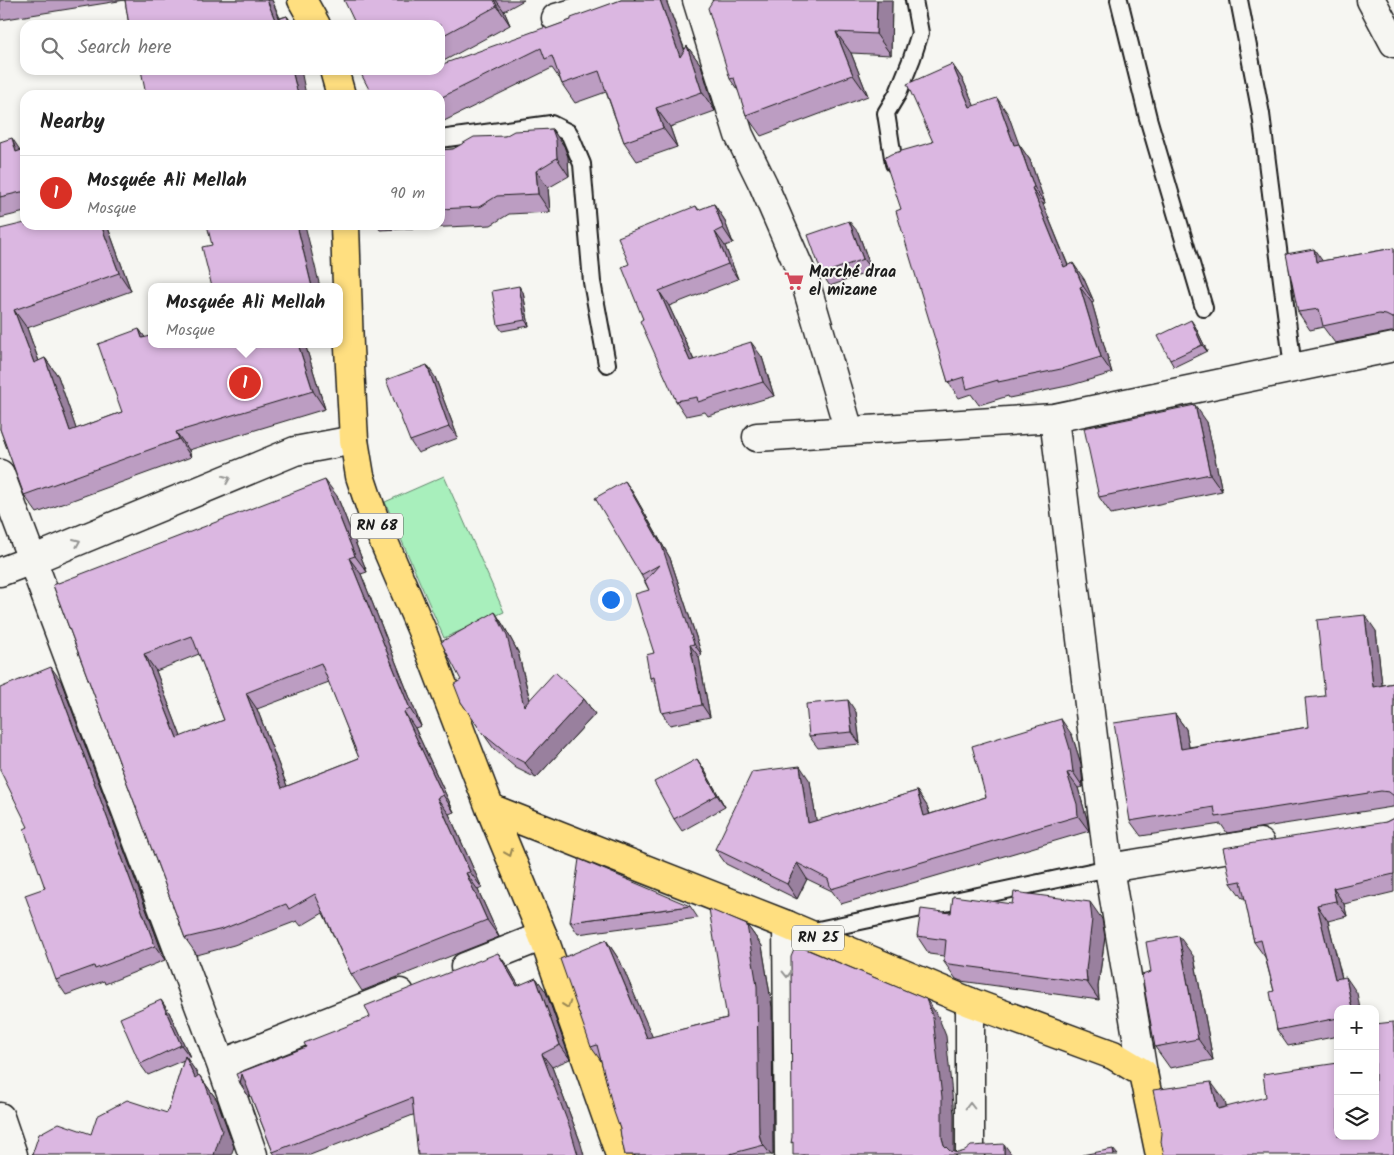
<!DOCTYPE html>
<html lang="en">
<head>
<meta charset="utf-8">
<style>
	:root { --surface:#fff; --page:#f2f2f2; --text:#222; --muted:#767676; --line:#e0e0e0; --accent:#d93025 }
	body { margin:0; font-family:Kalam,sans-serif; background:var(--page); color:var(--text) }
	.controls { position:absolute; right:15px; bottom:15px; display:grid; overflow:hidden; border-radius:10px; box-shadow:0 2px 8px #0003 }
	.controls button { width:45px; height:45px; display:grid; place-items:center; padding:0; border:0; border-bottom:1px solid var(--line); background:var(--surface); color:var(--text); font:25px sans-serif }
	.you { position:absolute; left:610px; top:599px; width:18px; height:18px; margin:-12px; border:4px solid #fff; border-radius:50%; background:#1a73e8; box-shadow:0 0 0 8px #1a73e833 }
	.badge { display:grid; place-items:center; width:32px; height:32px; border-radius:50%; background:var(--accent); color:#fff; font-size:16px; font-weight:700 }
	.pin { position:absolute; translate:-50% -50%; border:2px solid #fff; box-shadow:0 1px 5px #0006 }
	.popup { position:absolute; left:148px; top:283px; width:195px; height:65px; box-sizing:border-box; display:grid; place-content:center; border-radius:10px; background:var(--surface); filter:drop-shadow(0 1px 4px #0005); font-size:16px; white-space:nowrap; color:var(--muted) }
	.popup b { font-size:19px; color:var(--text) }
	.popup::after { content:''; position:absolute; left:50%; top:100%; margin-left:-10px; border:10px solid transparent; border-top-color:var(--surface) }
	.list { margin:0; padding:0; list-style:none }
	h2 { display:flex; justify-content:space-between; align-items:center; height:65px; margin:0; padding:0 20px; font-size:21px }
	h2 small { font-size:16px; font-weight:400; color:var(--muted) }
	.list li { display:grid; grid-template-columns:32px 1fr auto; gap:15px; align-items:center; box-sizing:border-box; height:75px; padding:0 20px; border-top:1px solid var(--line) }
	.list b { display:block; font-size:19px; white-space:nowrap }
	.list p { margin:0; font-size:16px; white-space:nowrap; color:var(--muted) }
	.list em { font-size:16px; font-style:normal; color:var(--muted) }
	.icon { flex:none; width:28px; height:28px; fill:none; stroke:currentColor; stroke-width:2; stroke-linecap:round; stroke-linejoin:round }
	.map { position:relative; flex:none; width:1394px; height:1155px; overflow:hidden }
	.search { position:absolute; background:var(--surface); box-shadow:0 2px 8px #0003; left:20px; top:20px; width:425px; height:55px; display:flex; align-items:center; gap:12px; box-sizing:border-box; padding:0 18px; border-radius:15px; color:var(--muted); font-size:19px }
	.panel { position:absolute; background:var(--surface); box-shadow:0 2px 8px #0003; left:20px; top:90px; width:425px; height:140px; border-radius:15px }
	.map>svg:first-child { display:block }
</style>
</head>
<body>
<div class="map">
<svg width="1394" height="1155" viewBox="0 0 1394 1155">
	<rect width="100%" height="100%" fill="#f6f6f2"/>
	<filter id="ink" filterUnits="userSpaceOnUse"><feTurbulence type="fractalNoise" baseFrequency=".02" numOctaves="2"/><feDisplacementMap in="SourceGraphic" scale="10" xChannelSelector="R" yChannelSelector="G"/><feConvolveMatrix kernelMatrix="1 2 1 2 8 2 1 2 1" color-interpolation-filters="sRGB"/></filter>
	<g filter="url(#ink)">
		<path fill="#a8efbc" stroke="#62866c" d="M444,476L504,612L444,638L385,502Z"/>
		<g fill="none" stroke-linecap="round" stroke-linejoin="round">
			<defs>
				<path id="lane" d="M1119,0L1148,118L1204,308
					M1239,0L1261,114L1293,368
					M440,139L551,124L569,133L582,164L592,282L607,364
					M894,164L886,113L898,93L912,58L920,33L914,0
					M809,932L1109,868"/>
				<path id="street" d="M697,0L739,135L763,184L805,281L849,431
					M1371,0L1394,43
					M556,18L620,0
					M757,437L1054,418
					M0,474L221,1064L253,1155
					M0,572L32,560L295,451L354,440
					M1109,868L1260,843
					M787,925L789,1155
					M465,967L543,936
					M221,1064L400,993
					M1143,1073L1109,868L1054,418L1394,347
					M0,1117L13,1155
					M970,1155V1002"/>
				<path id="primary" d="M302,0L316,25
					M334,70L341,95
					M345,225L349,348L354,440L360,476L375,521L422,631L490,808L543,936L620,1155
					M490,808L787,925L970,1002L1113,1055L1143,1073L1160,1155"/>
			</defs>
			<use href="#lane" stroke="#1c1c1c" stroke-width="20"/>
			<use href="#street" stroke="#1c1c1c" stroke-width="31"/>
			<use href="#primary" stroke="#1c1c1c" stroke-width="31"/>
			<use href="#lane" stroke="#f6f6f2" stroke-width="16"/>
			<use href="#street" stroke="#f6f6f2" stroke-width="28"/>
			<use href="#primary" stroke="#ffdf80" stroke-width="28"/>
		</g>
		<path fill="#bc9dc2" stroke="#1c1c1c" fill-rule="evenodd" d="M0,0H272L280,18L287,16L293,25H129L125,0L0,20Z
			M344,0H524L504,11L510,25L440,63V25Z
			M621,0H666L685,50L687,46L701,65L715,111L670,127L677,147L637,161L624,142L606,92L575,103L562,84L559,77V78L552,68L440,123V70L571,20Z
			M892,0L891,55L851,53L868,96L761,136L746,115L739,92L730,79Z
			M952,64L963,80L974,106L1008,114L1018,144L1030,160L1045,203L1043,204L1068,265L1084,279L1094,302L1092,303L1112,373L1072,385L1009,398L1008,396L979,405L971,394L959,398L948,382L901,209L933,142Z
			M552,129L564,146L568,157L569,176L548,188L550,212L509,214L491,225L380,230L377,225H440V150L453,149L505,136Z
			M0,142L20,151L25,149V212L0,218Z
			M714,204L724,219L733,243L725,246L738,279L669,306L694,360L762,357L774,396L708,416L705,412L686,416L676,401L643,319L629,264L696,206L699,210Z
			M25,225H107L131,291L27,328L39,361L45,358L58,376L76,429L122,412L139,329L145,338L305,344L325,409L189,450L191,457L37,513L24,495L0,429Z
			M858,232L872,271L830,286L822,274Z
			M1394,248V332H1391L1335,343L1323,327L1310,330L1298,312L1322,261Z
			M523,292L529,326L502,331L498,325Z
			M1195,326L1207,351L1174,367L1170,360Z
			M435,377L458,438L418,453L410,441Z
			M1207,422L1222,491L1111,514L1099,497Z
			M625,481L633,493L670,558L702,655L699,657L710,717L670,725L662,713L656,686L650,678L654,653L649,590L641,575Z
			M337,496L367,572L361,574L421,726L415,728L454,812L449,814L482,888L478,890L499,937L362,991L351,974L323,913L301,926L297,921L234,945L197,955L185,938L53,585ZM199,654L224,720L181,737L156,671ZM329,682L359,758L287,786L257,709Z
			M495,612L505,628L518,652L530,700L584,699L595,714L536,778L516,768L494,749L461,702V680Z
			M1376,631L1382,685L1394,683V807H1392L1227,833L1221,824L1141,836L1130,821L1175,714L1186,729L1189,747L1308,727L1325,696Z
			M61,681L165,960L105,984L104,981L66,995L56,980L45,888L28,827Z
			M856,712L860,744L818,748L809,736Z
			M1072,735L1081,764L1083,787L1078,788L1087,819L1089,831L841,904L832,891L807,879L797,899L726,864L715,849L810,781L816,821L917,791L927,806L930,814L986,797Z
			M697,759L705,771L725,807L682,831L674,819Z
			M1394,817V892L1344,904L1347,916L1328,921L1342,978L1357,993L1338,1009V1036L1288,1046L1277,1030L1274,991L1265,957L1254,942L1245,898H1242L1231,883L1386,822L1392,819Z
			M690,906L698,918L578,934L570,922Z
			M951,913L1102,919L1105,937L1098,987L1099,1000L961,981L956,979L944,962V956L929,954L917,936Z
			M747,925L762,946L772,1007L773,1155H625L620,1129L601,1061L591,1047L606,940L620,961L652,1037L727,1018Z
			M1194,957L1213,1060L1170,1068L1155,1047L1151,972Z
			M508,967L519,986L536,978L546,992L570,1059L552,1067L580,1141L413,1115L310,1155H275L273,1152L250,1094L249,1097L240,1083Z
			M169,1012L190,1057L187,1058L198,1076L199,1075L217,1100L234,1147L91,1134L167,1113L184,1060L148,1075L140,1064Z"/>
		<path fill="#99809e" stroke="#1c1c1c" d="M267,0H272L282,25L275,20Z
			M494,0H496L504,11L510,25L497,6Z
			M660,0H666L694,76L680,57Z
			M877,0H892L891,55L876,34Z
			M287,16L293,25H290Z
			M836,32L851,53L868,96L853,75Z
			M687,46L701,65L715,111L702,92Z
			M952,64L963,80L982,123L970,107Z
			M292,70H301L306,95H298Z
			M997,98L1008,114L1025,161L1014,145Z
			M656,108L670,127L677,147L663,128Z
			M552,129L564,146L568,157L569,176L557,158Z
			M12,138L24,156L16,152Z
			M1019,144L1030,160L1045,203L1034,187Z
			M536,171L548,188L550,212L538,194Z
			M1032,188L1043,204L1075,283L1064,267Z
			M714,204L724,219L733,243L723,228Z
			M849,221L858,232L872,271L863,259Z
			M101,225H107L131,291L119,273Z
			M297,225H305L320,287H312Z
			M715,232L725,246L738,279L728,264Z
			M1314,249L1326,266L1316,262Z
			M1073,263L1084,279L1094,302L1083,286Z
			M519,286L523,292L529,326L525,320Z
			M1080,287L1092,303L1112,373L1101,357Z
			M659,291L669,306L701,376L690,361Z
			M14,310L27,328L46,381L34,363Z
			M1191,320L1195,326L1207,351L1202,345Z
			M139,329L152,347L142,338Z
			M751,342L762,357L774,396L763,382Z
			M298,344H305L325,409L313,391Z
			M45,358L58,376L83,449L70,431Z
			M427,365L435,377L458,438L449,427Z
			M1195,405L1207,422L1222,491L1210,474Z
			M176,432L189,450L191,457L179,439Z
			M325,480L337,496L367,572L355,556Z
			M625,481L633,493L670,558L702,655L694,644Z
			M349,558L361,574L421,726L410,709Z
			M495,612L505,628L518,652L535,721L524,706Z
			M1365,615L1376,631L1384,702L1373,687Z
			M690,645L699,657L710,717L702,705Z
			M144,654L156,671L188,755L177,738Z
			M51,667L61,681L165,960L155,946Z
			M246,693L257,709L294,804L282,788Z
			M584,699L595,714L536,778L525,763Z
			M848,700L856,712L860,744L852,732Z
			M404,712L415,728L454,812L443,795Z
			M1175,714L1186,729L1192,764L1181,749Z
			M1061,719L1072,735L1081,764L1083,787L1073,772Z
			M697,759L705,771L725,807L717,795Z
			M800,766L810,781L819,838L808,823Z
			M1067,773L1078,788L1087,819L1089,831L1078,816Z
			M917,791L927,806L935,831L924,816Z
			M437,798L449,814L482,888L470,872Z
			M797,863L807,879L797,899L787,884Z
			M466,873L478,890L499,937L487,920Z
			M1333,888L1344,904L1347,916L1336,901Z
			M1090,902L1102,919L1105,937L1098,987L1099,1000L1087,982L1086,970Z
			M1317,905L1328,921L1346,995L1335,979Z
			M747,925L762,946L772,1007L773,1155H771L761,1142L759,1134Z
			M1179,936L1194,957L1213,1060L1198,1039Z
			M606,940L620,961L662,1059L647,1038Z
			M498,953L508,967L527,1000L517,986Z
			M1346,977L1357,993L1360,1009H1352Z
			M536,978L546,992L570,1059L560,1045Z
			M926,999L938,1016L946,1036L954,1114V1155L944,1145L942,1138Z
			M161,1000L169,1012L190,1057L181,1045Z
			M542,1054L552,1067L580,1141L584,1155H578Z
			M185,1056L197,1073L206,1094L195,1078Z
			M242,1074L252,1088L249,1097L240,1083Z
			M199,1075L217,1100L234,1147L231,1155H214L204,1083Z
			M1211,1082L1225,1101L1231,1128L1218,1109Z
			M1004,1144L1012,1155H1004Z
			M1113,1149L1118,1155H1114Z"/>
		<path fill="#dbb7e1" stroke="#1c1c1c" fill-rule="evenodd" d="M125,0H267L275,20L287,16L290,25H129Z
			M344,0H494L497,6L440,37V25H356Z
			M621,0H660L680,57L687,46L702,92L656,108L663,128L624,142L599,71L562,84L552,56L545,59L541,48L440,98V95H372L359,70H440V65L546,27V29L571,20V18Z
			M713,0H877L876,34L836,32L853,75L746,115L734,78L730,79L708,8Z
			M952,64L970,107L997,98L1014,145L1019,144L1034,187L1032,188L1064,267L1073,263L1083,286L1080,287L1101,357L1061,369L998,382V380L967,389L964,377L948,382L896,211L901,209L884,158L891,154L933,142L907,84Z
			M141,70H292L298,95H146Z
			M552,129L556,140L557,158L536,171L538,194L497,196L479,207L440,209V150L453,149L474,137L505,136L514,131Z
			M12,138L16,152L25,149V192H21L0,197V142Z
			M714,204L723,228L715,232L728,264L659,291L690,361L751,342L763,382L698,402L697,397L676,401L640,321L643,319L622,267L629,264L618,237L696,206L698,210Z
			M849,221L863,259L822,274L808,235Z
			M25,223V225H101L119,273L14,310L34,363L45,358L70,431L122,412L98,344L139,329L142,338L151,336V344H298L313,391L176,432L179,439L24,495L0,429V229Z
			M207,225H297L312,287H212L202,247L212,245Z
			M1394,248V318H1392L1386,315L1379,314L1323,326L1319,309L1298,312L1286,254L1314,249L1316,262Z
			M519,286L525,320L498,325L492,291Z
			M1191,320L1202,345L1170,360L1158,336Z
			M427,365L449,427L410,441L386,380Z
			M1195,405L1210,474L1099,497L1084,428Z
			M325,480L355,556L349,558L410,709L404,712L443,795L437,798L470,872L466,873L487,920L351,974L315,894L289,909L286,904L223,929L185,938L53,585ZM192,636L224,720L177,738L144,654ZM321,663L359,758L282,788L246,693Z
			M625,481L662,546L694,644L690,645L702,705L662,713L654,677L650,678L646,655L654,653L635,594L649,590L645,581L659,565L641,575L595,498Z
			M495,612L507,636L524,706L555,672L584,699L525,763L506,753L483,734L461,702L454,684L461,680L441,642Z
			M1365,615L1373,687L1394,683V796L1389,792L1381,791L1216,817L1214,807L1130,821L1114,723L1175,714L1181,749L1308,727L1305,698L1325,696L1317,620Z
			M51,667L155,946L95,969L94,966L56,980L25,895L45,888L24,829L28,827L0,770V688Z
			M848,700L852,732L809,736L806,704Z
			M1061,719L1070,749L1073,772L1067,773L1077,804L1078,816L831,889L828,879L797,863L787,884L715,849L752,772L800,766L808,823L917,791L924,816L986,797L972,746Z
			M697,759L717,795L674,819L654,782Z
			M1394,817V874L1333,888L1336,901L1317,905L1335,979L1346,977L1352,1009H1338V1018L1277,1030L1270,992L1274,991L1261,940L1254,942L1241,881L1231,883L1223,848L1386,822L1392,819Z
			M579,859L690,906L570,922Z
			M1014,892L1090,902L1092,919L1086,970L1087,982L949,964L944,962L946,940L917,936L921,909L951,913L953,896L1012,904Z
			M709,909L747,925L757,986L759,1134L761,1142L764,1145L726,1155H625L621,1137L620,1129L614,1112L597,1045L591,1047L560,959L606,940L647,1038L727,1018Z
			M1179,936L1198,1039L1155,1047L1142,975L1151,972L1146,942Z
			M796,945L926,999L933,1018L942,1097V1138L944,1145L950,1151L958,1153L965,1151L971,1146L1004,1144V1155H793V1142L791,1143L792,1137L791,957Z
			M498,953L517,986L536,978L560,1045L542,1054L570,1128L578,1155H418L412,1098L273,1152L242,1074L240,1083L236,1074L306,1047L304,1043L370,1017L365,1006Z
			M161,1000L181,1045L140,1064L120,1018Z
			M1393,1022L1394,1033V1155H1164L1161,1142L1162,1133L1153,1090L1211,1082L1218,1109L1266,1097L1263,1074L1338,1063V1136H1375V1024Z
			M185,1056L195,1078L199,1075L204,1083H205L222,1130L214,1155H32L39,1134L59,1123L91,1134L97,1116L127,1100L167,1113Z
			M1113,1149L1114,1155H1082Z"/>
		<defs><path id="oneway-chevron" d="M-2-3.5L2.5 0L-2 3.5" fill="none" stroke-width="1.6" stroke-linecap="round" stroke-linejoin="round" transform="scale(1.25)"/></defs>
		<g stroke="#949492">
			<use href="#oneway-chevron" transform="translate(227 479) rotate(-23)"/>
			<use href="#oneway-chevron" transform="translate(77 542) rotate(-23)"/>
			<use href="#oneway-chevron" transform="translate(787 974) rotate(89)"/>
			<use href="#oneway-chevron" transform="translate(970 1106) rotate(-90)"/>
		</g>
		<g stroke="#998753">
			<use href="#oneway-chevron" transform="translate(509 853) rotate(68)"/>
			<use href="#oneway-chevron" transform="translate(567 1005) rotate(71)"/>
		</g>
	</g>
	<defs>
		<symbol id="supermarket-bare" viewBox="-9 -9 18 18"><path d="M-6-5.5h2.5l.6 2H6L4.5 2H-2.5L-4.4-4H-6ZM-1.5 3.2a1.3 1.3 0 1 0 .1 0ZM3 3.2a1.3 1.3 0 1 0 .1 0Z" fill="#d1495b" stroke="#f6f6f2" stroke-width="2.5" paint-order="stroke"/></symbol>
	</defs>
	<g fill-rule="evenodd">
		<use href="#supermarket-bare" x="780" y="267" width="28" height="28"/>
	</g>
	<g text-anchor="middle" dominant-baseline="central" stroke-width="4" stroke-linejoin="round" paint-order="stroke">
		<g fill="#f6f6f2" stroke="#5d5d5c" stroke-width="1">
			<rect x="351" y="513.5" width="52" height="25" rx="4"/>
			<rect x="792" y="925.5" width="52" height="25" rx="4"/>
		</g>
		<g font-size="15" font-weight="bold" fill="#1c1c1c">
			<text x="377" y="526">RN 68</text>
			<text x="818" y="938">RN 25</text>
		</g>
		<g font-size="16" font-weight="bold" fill="#1c1c1c" stroke="#f6f6f2" text-anchor="start">
			<text x="809" y="272">Marché draa<tspan x="809" dy="18">el mizane</tspan></text>
		</g>
	</g>
</svg>
<div class="controls">
<button>+</button>
<button>−</button>
<button><svg class="icon" aria-label="layers" viewBox="0 0 24 24"><path d="M12 4l9 5-9 5-9-5zM3 14l9 5 9-5"/></svg></button>
</div>
<div class="you"></div>
<div class="pin badge" style="left:245px;top:383px">1</div>
<div class="popup"><b>Mosquée Ali Mellah</b>Mosque</div>
<div class="search"><svg class="icon" aria-label="search" viewBox="0 0 24 24"><circle cx="10" cy="10" r="6"/><path d="M15 15l6 6"/></svg>Search here</div>
<section class="panel">
<h2>Nearby<small></small></h2>
<ul class="list">
<li><span class="badge">1</span><div><b>Mosquée Ali Mellah</b><p>Mosque</p></div><em>90 m</em></li>
</ul>
</section>
</div>
</body>
</html>
